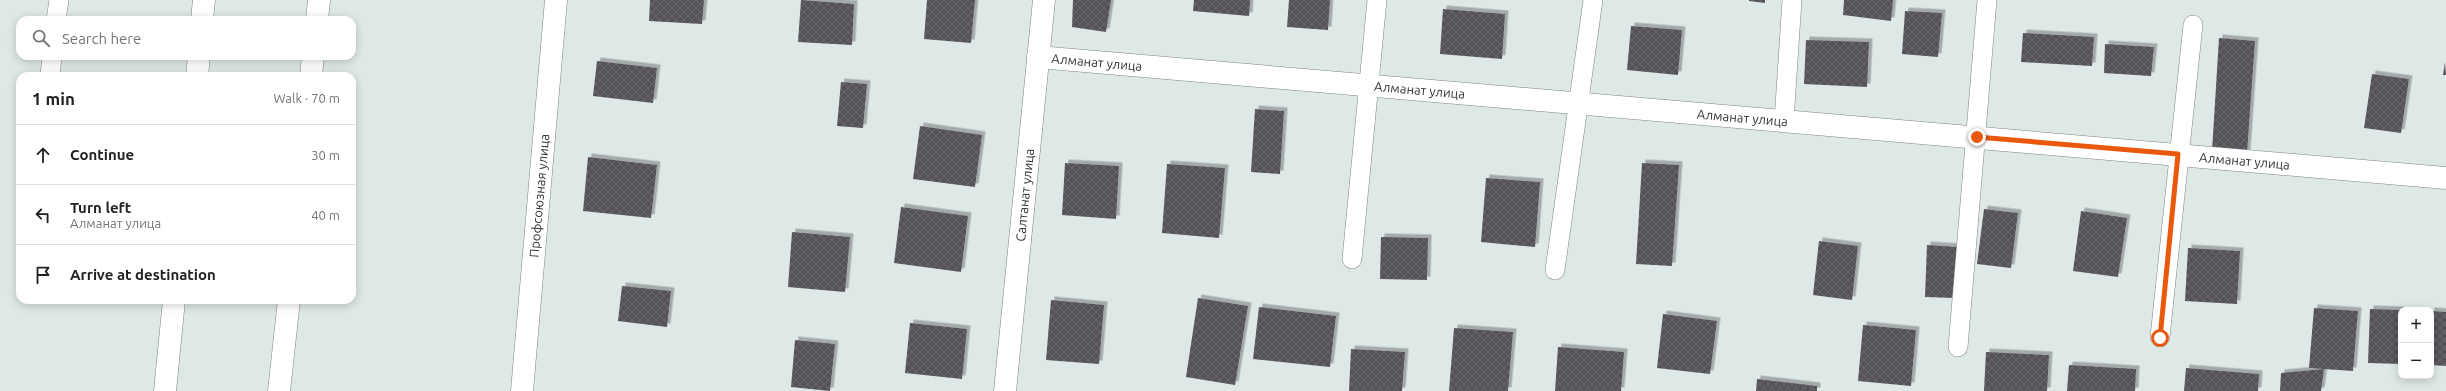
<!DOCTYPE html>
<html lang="en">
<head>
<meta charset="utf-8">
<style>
	:root { --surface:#fff; --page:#f6f6f6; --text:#202124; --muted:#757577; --line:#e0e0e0 }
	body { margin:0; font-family:Ubuntu,sans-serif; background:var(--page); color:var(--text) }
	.controls { position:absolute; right:12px; bottom:12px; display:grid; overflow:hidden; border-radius:8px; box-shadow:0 2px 10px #0003 }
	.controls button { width:36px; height:36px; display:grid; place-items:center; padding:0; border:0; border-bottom:1px solid var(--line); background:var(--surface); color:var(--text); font:20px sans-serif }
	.stop { position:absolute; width:12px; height:12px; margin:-9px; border:3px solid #ea580c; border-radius:50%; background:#fff }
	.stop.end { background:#ea580c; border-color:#fff; box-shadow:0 1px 4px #0008 }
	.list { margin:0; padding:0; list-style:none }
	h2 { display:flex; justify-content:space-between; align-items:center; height:52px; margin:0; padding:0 16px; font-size:17px }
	h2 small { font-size:13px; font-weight:400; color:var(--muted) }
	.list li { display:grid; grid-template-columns:26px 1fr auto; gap:12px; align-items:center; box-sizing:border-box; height:60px; padding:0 16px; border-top:1px solid var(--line) }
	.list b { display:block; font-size:15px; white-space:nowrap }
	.list p { margin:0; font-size:13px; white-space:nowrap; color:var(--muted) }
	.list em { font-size:13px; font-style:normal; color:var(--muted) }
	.icon { flex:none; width:22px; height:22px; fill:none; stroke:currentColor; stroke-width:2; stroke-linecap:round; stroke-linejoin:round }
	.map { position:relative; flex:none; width:2446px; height:391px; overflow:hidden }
	.search { position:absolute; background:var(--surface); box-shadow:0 2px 10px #0003; left:16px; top:16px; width:340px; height:44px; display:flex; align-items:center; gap:10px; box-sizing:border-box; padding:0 14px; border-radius:12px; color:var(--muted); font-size:15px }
	.panel { position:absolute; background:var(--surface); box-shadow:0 2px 10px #0003; left:16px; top:72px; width:340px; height:232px; border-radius:12px }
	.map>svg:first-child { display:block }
</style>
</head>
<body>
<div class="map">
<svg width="2446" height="391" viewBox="0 0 2446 391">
	<defs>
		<pattern id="building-cross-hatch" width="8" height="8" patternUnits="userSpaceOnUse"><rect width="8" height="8" fill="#565258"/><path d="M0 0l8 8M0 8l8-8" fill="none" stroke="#6b686d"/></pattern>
		<filter id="shadow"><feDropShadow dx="3.5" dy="-3.5" stdDeviation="0" flood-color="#0004"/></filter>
	</defs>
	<rect width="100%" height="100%" fill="#dee8e7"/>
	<path fill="url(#building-cross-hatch)" filter="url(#shadow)" d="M650,0H704L702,24L649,21Z
		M801,0L854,4L852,45L798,42Z
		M927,0H975L971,43L924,39Z
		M1073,0H1111L1106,32L1072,27Z
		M1194,0H1250L1249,16L1193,11Z
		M1289,0H1330L1328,30L1287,27Z
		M1749,0H1765V3L1749,1Z
		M1844,0H1893L1891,21L1843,15Z
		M1443,9L1505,14L1502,59L1440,54Z
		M1905,11L1942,13L1938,57L1902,54Z
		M1631,26L1682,30L1678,75L1627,70Z
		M2023,33L2094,37L2092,66L2021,62Z
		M2219,38L2255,41L2247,153L2212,151Z
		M1806,40L1869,42L1867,87L1804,84Z
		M2105,44L2154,47L2151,76L2104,73Z
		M597,61L657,68L653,103L593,96Z
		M2445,62L2446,75H2443Z
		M2372,74L2409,79L2401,133L2364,128Z
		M841,82L867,84L863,128L837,126Z
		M1255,109L1284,111L1280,174L1251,172Z
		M920,126L982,135L975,187L913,179Z
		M588,157L657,165L651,218L583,211Z
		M1065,163L1119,166L1116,219L1062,215Z
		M1642,163L1679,165L1672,266L1636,264Z
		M1167,164L1225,168L1219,238L1162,233Z
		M1486,178L1540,182L1535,247L1481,242Z
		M901,207L968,216L961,272L894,263Z
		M1984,209L2018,213L2011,268L1977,264Z
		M2081,211L2127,218L2118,277L2073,271Z
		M792,232L850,237L845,292L788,287Z
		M1381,237L1428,238L1427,280L1380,279Z
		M1819,241L1858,246L1852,300L1813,295Z
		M1927,245L1957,247L1955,298L1925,297Z
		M2188,248L2240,251L2237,304L2185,301Z
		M622,286L671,291L667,327L618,321Z
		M1198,298L1248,306L1235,385L1186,377Z
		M1051,300L1104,305L1099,364L1046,360Z
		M1259,307L1336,316L1330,367L1253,359Z
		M2314,308L2358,311L2353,371L2324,369L2321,391H2280L2281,373L2324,369L2309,368Z
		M2370,309L2401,310V364L2368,363Z
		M2431,311L2446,312V366L2431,365Z
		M1663,314L1717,321L1710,374L1657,368Z
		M910,323L967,329L962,379L905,373Z
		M1863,325L1916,330L1911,386L1858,381Z
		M1454,328L1513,332L1508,391H1449Z
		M795,340L835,344L830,391L791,387Z
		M1558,347L1624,352L1621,391H1555Z
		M1351,349L1405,352L1402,391H1349Z
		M1986,352L2049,355L2047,391H1984Z
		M2069,365L2136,369L2135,391H2067Z
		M2186,368L2259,374L2258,391H2184Z
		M1757,379L1817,386V391H1756Z"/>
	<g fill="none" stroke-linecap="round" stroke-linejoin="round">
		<defs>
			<path id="service" d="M56,20L59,0
				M50,76L52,56
				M1784,121L1792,0
				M1352,259L1377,0
				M1555,270L1593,0
				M2160,337L2193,25
				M1958,347L1987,0"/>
			<g id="minor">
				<path id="s1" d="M1038,57L2446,178"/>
				<path id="s2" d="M522,391L556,0"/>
				<path id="s3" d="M1005,391L1044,0"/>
			</g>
			<path id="tertiary" d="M202,20L204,0
				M317,20L319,0
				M197,76L199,56
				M311,76L313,56
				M165,391L174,300
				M279,391L289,300"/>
		</defs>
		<use href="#service" stroke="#7c8585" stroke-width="20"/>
		<use href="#minor" stroke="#7c8585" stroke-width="23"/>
		<use href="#tertiary" stroke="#7c8585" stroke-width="23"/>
		<use href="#service" stroke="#fff" stroke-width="19"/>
		<use href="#minor" stroke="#fff" stroke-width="22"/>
		<use href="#tertiary" stroke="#fff" stroke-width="22"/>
	</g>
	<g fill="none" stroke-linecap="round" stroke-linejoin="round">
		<path stroke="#ea580c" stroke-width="5" d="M1977,137L2178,154L2160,338"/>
	</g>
	<g text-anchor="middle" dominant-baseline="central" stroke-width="4" stroke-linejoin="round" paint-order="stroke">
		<g font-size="13" fill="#303333" stroke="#ebf5f5">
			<text stroke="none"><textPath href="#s1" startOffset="59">Алманат улица</textPath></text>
			<text stroke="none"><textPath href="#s1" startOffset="383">Алманат улица</textPath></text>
			<text stroke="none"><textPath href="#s1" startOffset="707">Алманат улица</textPath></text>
			<text stroke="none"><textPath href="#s1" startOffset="1211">Алманат улица</textPath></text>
			<text stroke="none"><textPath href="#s2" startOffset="196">Профсоюзная улица</textPath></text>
			<text stroke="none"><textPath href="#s3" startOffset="197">Салтанат улица</textPath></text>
		</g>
	</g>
</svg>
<div class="controls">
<button>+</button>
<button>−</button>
</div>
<div class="stop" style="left:2160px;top:338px"></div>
<div class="stop end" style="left:1977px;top:137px"></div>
<div class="search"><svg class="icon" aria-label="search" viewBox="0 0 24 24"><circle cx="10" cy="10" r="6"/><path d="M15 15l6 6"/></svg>Search here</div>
<section class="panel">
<h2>1 min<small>Walk · 70 m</small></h2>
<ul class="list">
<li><svg class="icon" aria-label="ahead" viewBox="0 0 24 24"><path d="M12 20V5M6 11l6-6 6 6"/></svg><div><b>Continue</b></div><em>30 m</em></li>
<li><svg class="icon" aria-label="left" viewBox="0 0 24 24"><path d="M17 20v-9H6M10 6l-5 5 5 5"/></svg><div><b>Turn left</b><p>Алманат улица</p></div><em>40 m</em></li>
<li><svg class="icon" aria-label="arrive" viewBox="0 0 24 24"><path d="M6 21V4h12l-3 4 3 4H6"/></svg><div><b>Arrive at destination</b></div></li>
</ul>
</section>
</div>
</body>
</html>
